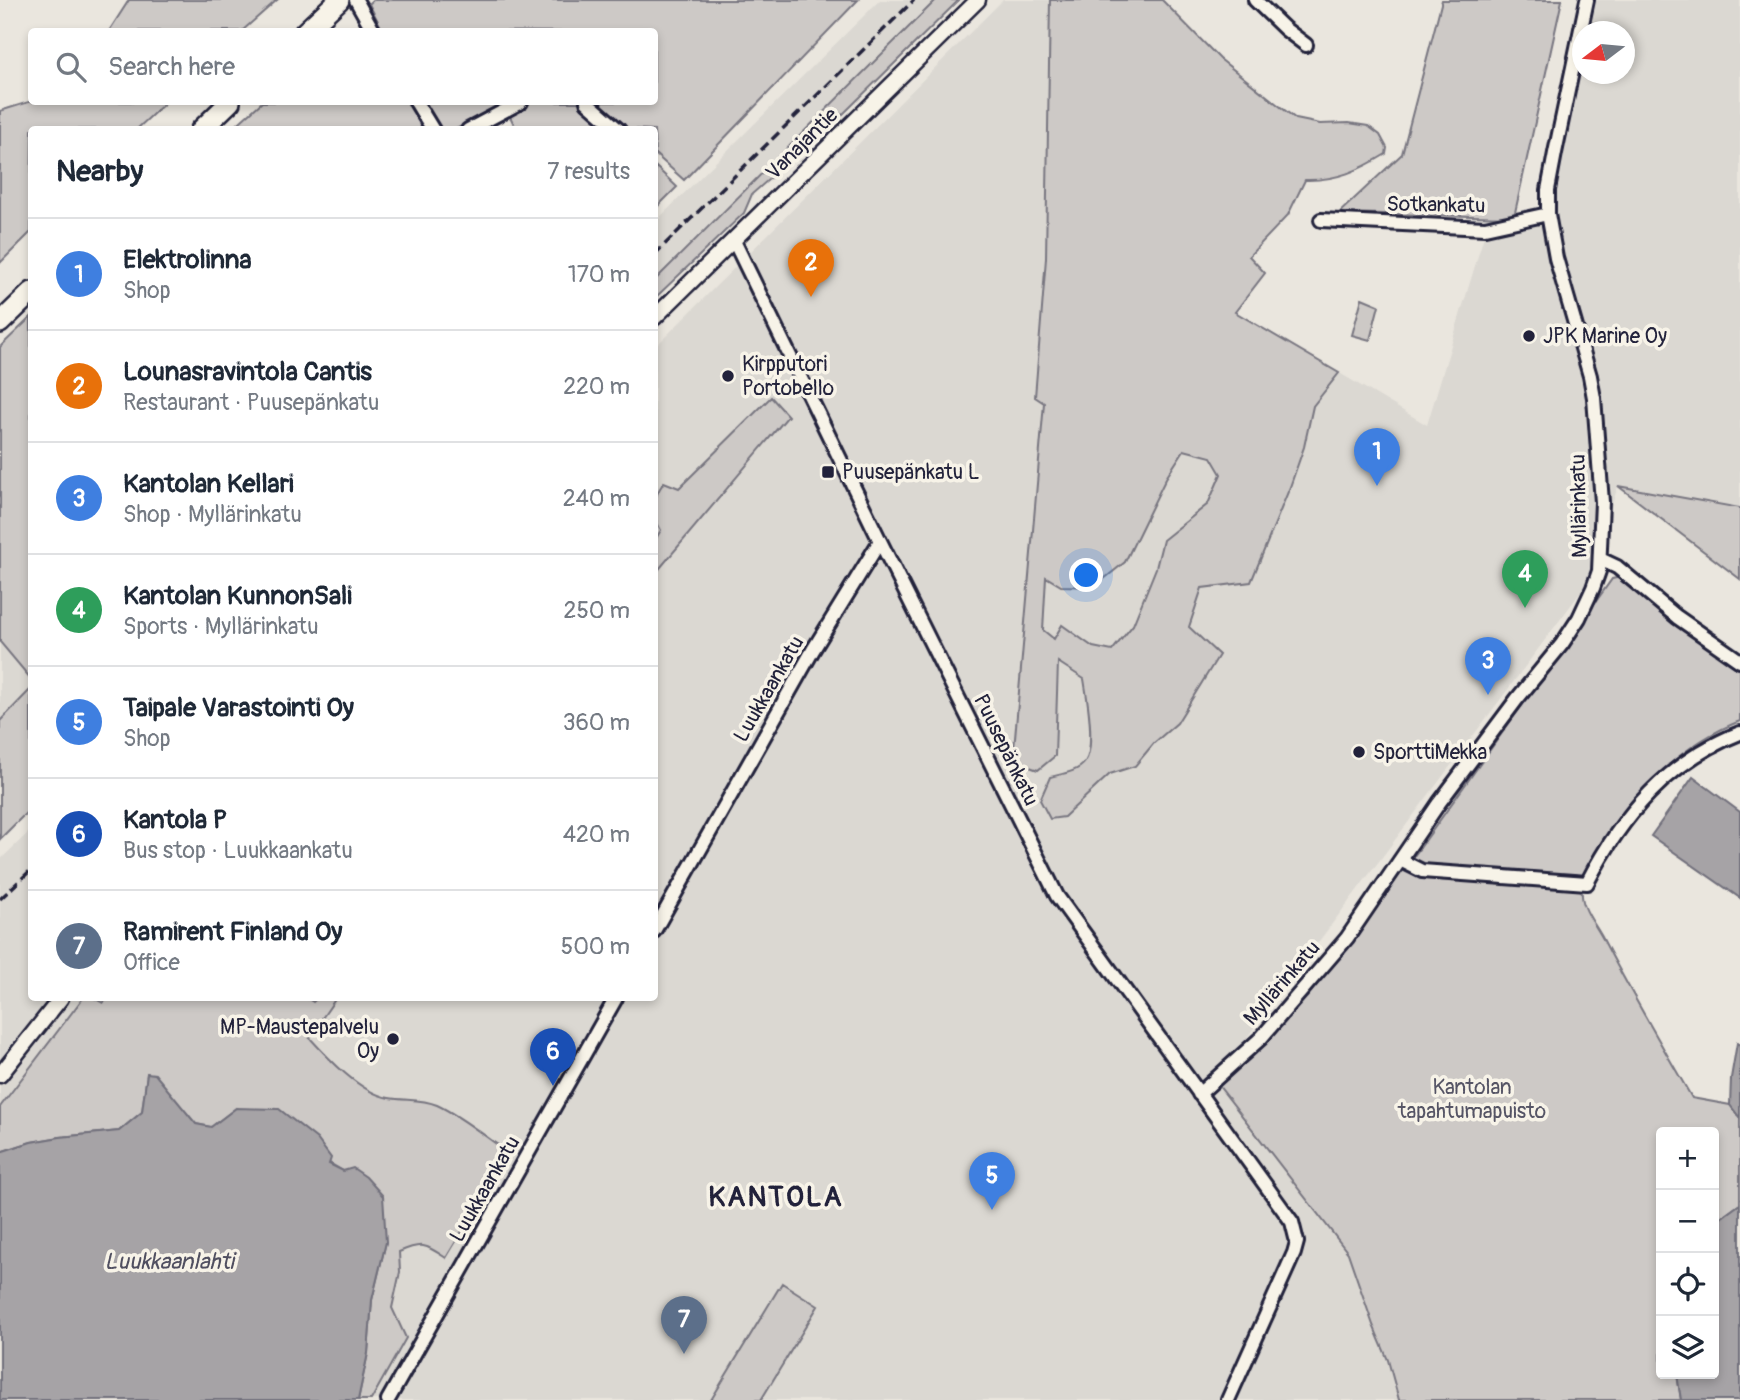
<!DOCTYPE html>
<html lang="en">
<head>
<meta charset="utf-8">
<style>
	:root { --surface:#fff; --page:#f2f2f3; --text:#1f2937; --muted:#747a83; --line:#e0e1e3; --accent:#0f766e }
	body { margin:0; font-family:Pangolin,sans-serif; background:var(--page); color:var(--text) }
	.controls { position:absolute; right:21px; bottom:21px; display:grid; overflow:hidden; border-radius:7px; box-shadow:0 4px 10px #0003 }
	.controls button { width:63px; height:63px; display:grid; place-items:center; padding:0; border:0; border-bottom:2px solid var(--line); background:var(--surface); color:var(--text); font:35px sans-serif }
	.compass { position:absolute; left:1572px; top:21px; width:63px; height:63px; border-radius:50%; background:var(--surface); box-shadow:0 4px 10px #0003; rotate:254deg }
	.you { position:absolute; left:1087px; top:576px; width:24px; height:24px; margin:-18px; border:5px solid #fff; border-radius:50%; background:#1a73e8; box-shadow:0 0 0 10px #1a73e833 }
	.badge { display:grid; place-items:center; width:46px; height:46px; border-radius:50%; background:var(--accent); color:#fff; font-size:23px; font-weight:700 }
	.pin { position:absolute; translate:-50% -58px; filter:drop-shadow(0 2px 4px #0008) }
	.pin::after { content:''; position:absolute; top:37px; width:24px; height:21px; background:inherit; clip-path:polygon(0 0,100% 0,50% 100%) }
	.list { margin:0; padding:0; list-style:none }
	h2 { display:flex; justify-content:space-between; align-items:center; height:91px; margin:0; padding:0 28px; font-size:30px }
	h2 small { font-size:23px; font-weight:400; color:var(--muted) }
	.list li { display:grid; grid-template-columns:46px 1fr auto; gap:21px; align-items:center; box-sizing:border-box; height:112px; padding:0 28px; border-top:2px solid var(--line) }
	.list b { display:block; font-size:26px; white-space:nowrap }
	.list p { margin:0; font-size:23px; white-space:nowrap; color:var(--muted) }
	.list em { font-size:23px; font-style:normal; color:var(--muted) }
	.icon { flex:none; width:38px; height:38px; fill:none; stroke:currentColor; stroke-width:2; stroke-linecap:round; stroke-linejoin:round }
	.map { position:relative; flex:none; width:1740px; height:1400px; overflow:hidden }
	.search { position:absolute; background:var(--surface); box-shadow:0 4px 10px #0003; left:28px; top:28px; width:630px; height:77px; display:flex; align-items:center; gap:18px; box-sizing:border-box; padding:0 24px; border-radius:7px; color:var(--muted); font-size:26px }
	.panel { position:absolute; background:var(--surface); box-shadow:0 4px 10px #0003; left:28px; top:126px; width:630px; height:875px; border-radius:7px }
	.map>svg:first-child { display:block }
</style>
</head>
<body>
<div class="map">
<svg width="1740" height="1400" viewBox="0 0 1740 1400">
	<rect width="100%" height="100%" fill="#eae6de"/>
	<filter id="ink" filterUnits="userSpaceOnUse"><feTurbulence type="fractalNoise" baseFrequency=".0143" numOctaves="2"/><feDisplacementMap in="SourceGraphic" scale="14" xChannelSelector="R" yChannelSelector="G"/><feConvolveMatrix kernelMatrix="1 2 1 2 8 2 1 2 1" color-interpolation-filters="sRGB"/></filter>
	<g filter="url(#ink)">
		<path fill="#dbd8d2" d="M880,0H936L655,278L654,223Z
			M1003,0H1162L1315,160L1288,215L1249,256L1265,273L1235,311L1427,425L1490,216L1557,217L1556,186L1582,58V74H1624V32L1588,31L1594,0H1740V508L1618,486L1586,585L1215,1080L1348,1253L1373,1325L1388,1360L1399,1400H371L406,1338L391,1308L400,1272L393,1192L94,998H654L655,347Z
			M0,642L32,679L31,689L0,721Z
			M31,830L32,998H83L0,1107V860Z"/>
		<path fill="#cdc9c6" stroke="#787680" stroke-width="2" fill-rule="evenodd" d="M129,0H277L242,31H109Z
			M373,0H858L684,180L655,154L654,130L627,129L595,102H654V32L383,31L369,4Z
			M936,0H959L840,117L752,194L744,213L655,298V280Z
			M1050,0H1162L1220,59L1296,119L1320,124L1349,123L1368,126L1380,135L1387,148L1386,154C1360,170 1336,181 1305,180L1288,215L1249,256L1265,273L1235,312L1339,373L1313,406L1304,447L1290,487L1251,582L1202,588L1189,627L1219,655L1177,723L1154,743L1135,766L1110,774L1064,817L1050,819L1040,800L1050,777C1061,774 1078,772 1085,762C1096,747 1087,697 1084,679L1058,662L1055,756L1038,770L1013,761L1044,403L1035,397L1046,258ZM1184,450L1211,457L1221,474L1208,504L1163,540L1156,568L1133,625L1112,651L1093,647L1062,625L1054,639L1043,630L1046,577L1061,586L1094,587L1125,562L1166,478Z
			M1442,0H1562L1514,217L1339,213L1402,154Z
			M32,101L166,102L137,129L32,130L31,232L0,263V111Z
			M262,102H408L427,129L231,130Z
			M423,102H511L454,130L439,129Z
			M528,102H583L614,129H516L508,112Z
			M655,166L677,187L655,209H654Z
			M1362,298L1379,305L1370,340L1352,335Z
			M31,317V679L0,642V347Z
			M771,397L788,416L655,574V540L661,530C650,514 653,497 664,482L679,488Z
			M1618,486L1740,508V579Z
			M1621,577L1740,663V721C1682,744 1640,788 1605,838C1593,856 1580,874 1582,896C1583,910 1597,927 1603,939C1631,993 1662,1046 1692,1098L1730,1105L1740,1118V1204L1714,1223V1132H1661V1374H1677L1681,1400H1399L1388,1360L1373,1325L1348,1253L1219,1086L1308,996L1420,848L1612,579Z
			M31,689V808L0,839V721Z
			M83,998H94L103,1003L108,998H307L313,1002L317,998H336L309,1037C328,1058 360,1093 389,1098C406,1101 421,1098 437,1105C461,1116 487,1138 509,1153L446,1258C425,1244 422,1242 399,1252L400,1272L392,1308L406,1338L371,1400H358L368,1353L372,1300L386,1242L343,1171L236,1108L211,1127L196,1124L147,1074L142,1112L119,1131L60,1137L31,1142L0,1152V1107Z
			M782,1283L818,1306L761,1400H711Z"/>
		<path fill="#a6a3a6" stroke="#716f7b" stroke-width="2" d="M1693,777L1740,812V898L1651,836Z
			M1737,1043L1740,1045V1118L1730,1105L1731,1078Z
			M147,1073L155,1074L196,1124L211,1127L236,1108L279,1109L317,1139L331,1158L329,1164L343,1171L353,1168L366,1177L383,1196L386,1242L372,1300L368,1353L358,1400H0V1152L31,1142L60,1137L119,1131L142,1112Z
			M1740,1204V1400H1681L1677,1374H1714V1223Z"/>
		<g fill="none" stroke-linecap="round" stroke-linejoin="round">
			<defs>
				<path id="minor" d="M356,0L374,32
					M1255,0L1285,29L1306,45
					M416,102L433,130
					M587,102L619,130
					M468,130L521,102
					M1321,220L1485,228L1548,214
					M734,241L880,541L1057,896L1292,1222L1297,1242L1294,1253L1228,1400
					M1600,559L1617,567L1677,617L1740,661
					M1400,860L1422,871L1587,883C1622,815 1668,761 1740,733
					M654,931L813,650L880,541
					M1199,1094L1261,1038L1347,938L1439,803L1517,699L1562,644L1579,618L1593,588L1599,571L1602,502L1594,398L1590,376L1556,258L1548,214V190L1555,153L1587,0
					M388,1400L616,998"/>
				<path id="tertiary" d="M654,318L978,0
					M0,1075L61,998"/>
				<path id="trunk" d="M305,32L339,0
					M201,130L230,102
					M0,323L32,292"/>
			</defs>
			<use href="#minor" stroke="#22223b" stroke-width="18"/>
			<use href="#tertiary" stroke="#22223b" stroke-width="19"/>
			<use href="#trunk" stroke="#22223b" stroke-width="24"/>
			<use href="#minor" stroke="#f7f3e8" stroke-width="12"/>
			<use href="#tertiary" stroke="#f7f3e8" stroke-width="14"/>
			<use href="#trunk" stroke="#f7f3e8" stroke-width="19"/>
			<path stroke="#22223b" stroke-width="3.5" stroke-dasharray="10 5" stroke-linecap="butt" d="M654,255L914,0
				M0,899L32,869"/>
		</g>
	</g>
	<g fill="#22223b" stroke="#f7f3e8" stroke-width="2.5">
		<circle cx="1529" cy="336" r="7"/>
		<circle cx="728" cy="376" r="7"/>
		<rect x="821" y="465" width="14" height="14" rx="3.5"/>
		<circle cx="1359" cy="752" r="7"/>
		<circle cx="393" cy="1039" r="7"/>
	</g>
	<g text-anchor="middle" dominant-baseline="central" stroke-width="7" stroke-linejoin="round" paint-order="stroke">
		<g font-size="21" fill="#22223b" stroke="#f7f3e8">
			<text transform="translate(802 144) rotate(-45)">Vanajantie</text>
			<text transform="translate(1436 205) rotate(1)">Sotkankatu</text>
			<text transform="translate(1579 506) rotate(-91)">Myllärinkatu</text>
			<text transform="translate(769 689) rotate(-60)">Luukkaankatu</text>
			<text transform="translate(1006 750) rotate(64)">Puusepänkatu</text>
			<text transform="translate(1282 983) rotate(-49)">Myllärinkatu</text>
			<text transform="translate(485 1189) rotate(-60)">Luukkaankatu</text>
		</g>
		<g font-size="21" fill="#22223b" stroke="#f7f3e8" text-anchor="start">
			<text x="1543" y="336">JPK Marine Oy</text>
			<text x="742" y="364">Kirpputori<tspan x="742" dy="24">Portobello</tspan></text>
			<text x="842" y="472">Puusepänkatu L</text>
			<text x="1373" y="752">SporttiMekka</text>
			<text x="379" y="1027" text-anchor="end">MP-Maustepalvelu<tspan x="379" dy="24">Oy</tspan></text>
		</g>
		<g font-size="21" fill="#555465" stroke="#f7f3e8">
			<text x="1472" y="1087">Kantolan<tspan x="1472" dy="24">tapahtumapuisto</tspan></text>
		</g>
		<g font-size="23" font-style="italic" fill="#504f60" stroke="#f7f3e8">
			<text x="169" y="1261">Luukkaanlahti</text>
		</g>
		<g font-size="28" font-weight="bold" letter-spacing="2" fill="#22223b" stroke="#f7f3e8">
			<text x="776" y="1197">KANTOLA</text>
		</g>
	</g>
</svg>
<div class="controls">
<button>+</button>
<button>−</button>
<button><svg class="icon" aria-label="locate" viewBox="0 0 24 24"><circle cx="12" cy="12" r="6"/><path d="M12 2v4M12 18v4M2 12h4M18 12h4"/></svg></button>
<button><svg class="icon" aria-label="layers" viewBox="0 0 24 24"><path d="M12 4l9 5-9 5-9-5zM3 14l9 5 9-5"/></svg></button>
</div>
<svg class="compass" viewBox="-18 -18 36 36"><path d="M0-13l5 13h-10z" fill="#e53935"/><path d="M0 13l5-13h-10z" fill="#747a83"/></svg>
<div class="you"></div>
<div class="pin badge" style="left:1377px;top:486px;background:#3f7fe0">1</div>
<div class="pin badge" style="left:811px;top:297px;background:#e8710a">2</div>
<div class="pin badge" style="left:1488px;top:695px;background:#3f7fe0">3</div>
<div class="pin badge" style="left:1525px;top:608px;background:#2e9e5b">4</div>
<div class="pin badge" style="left:992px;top:1210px;background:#3f7fe0">5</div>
<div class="pin badge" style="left:553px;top:1086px;background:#1a4fb4">6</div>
<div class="pin badge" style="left:684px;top:1354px;background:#5c6f8a">7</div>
<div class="search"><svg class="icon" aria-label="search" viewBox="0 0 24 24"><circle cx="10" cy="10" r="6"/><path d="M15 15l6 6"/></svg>Search here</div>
<section class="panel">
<h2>Nearby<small>7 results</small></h2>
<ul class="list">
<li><span class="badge" style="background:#3f7fe0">1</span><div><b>Elektrolinna</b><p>Shop</p></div><em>170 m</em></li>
<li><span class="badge" style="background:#e8710a">2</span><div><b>Lounasravintola Cantis</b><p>Restaurant · Puusepänkatu</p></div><em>220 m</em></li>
<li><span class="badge" style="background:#3f7fe0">3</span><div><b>Kantolan Kellari</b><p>Shop · Myllärinkatu</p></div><em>240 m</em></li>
<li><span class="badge" style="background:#2e9e5b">4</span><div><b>Kantolan KunnonSali</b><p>Sports · Myllärinkatu</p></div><em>250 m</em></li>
<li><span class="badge" style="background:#3f7fe0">5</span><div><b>Taipale Varastointi Oy</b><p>Shop</p></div><em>360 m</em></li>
<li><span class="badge" style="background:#1a4fb4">6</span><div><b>Kantola P</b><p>Bus stop · Luukkaankatu</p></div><em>420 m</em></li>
<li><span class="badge" style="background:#5c6f8a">7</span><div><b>Ramirent Finland Oy</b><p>Office</p></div><em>500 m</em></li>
</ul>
</section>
</div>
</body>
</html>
